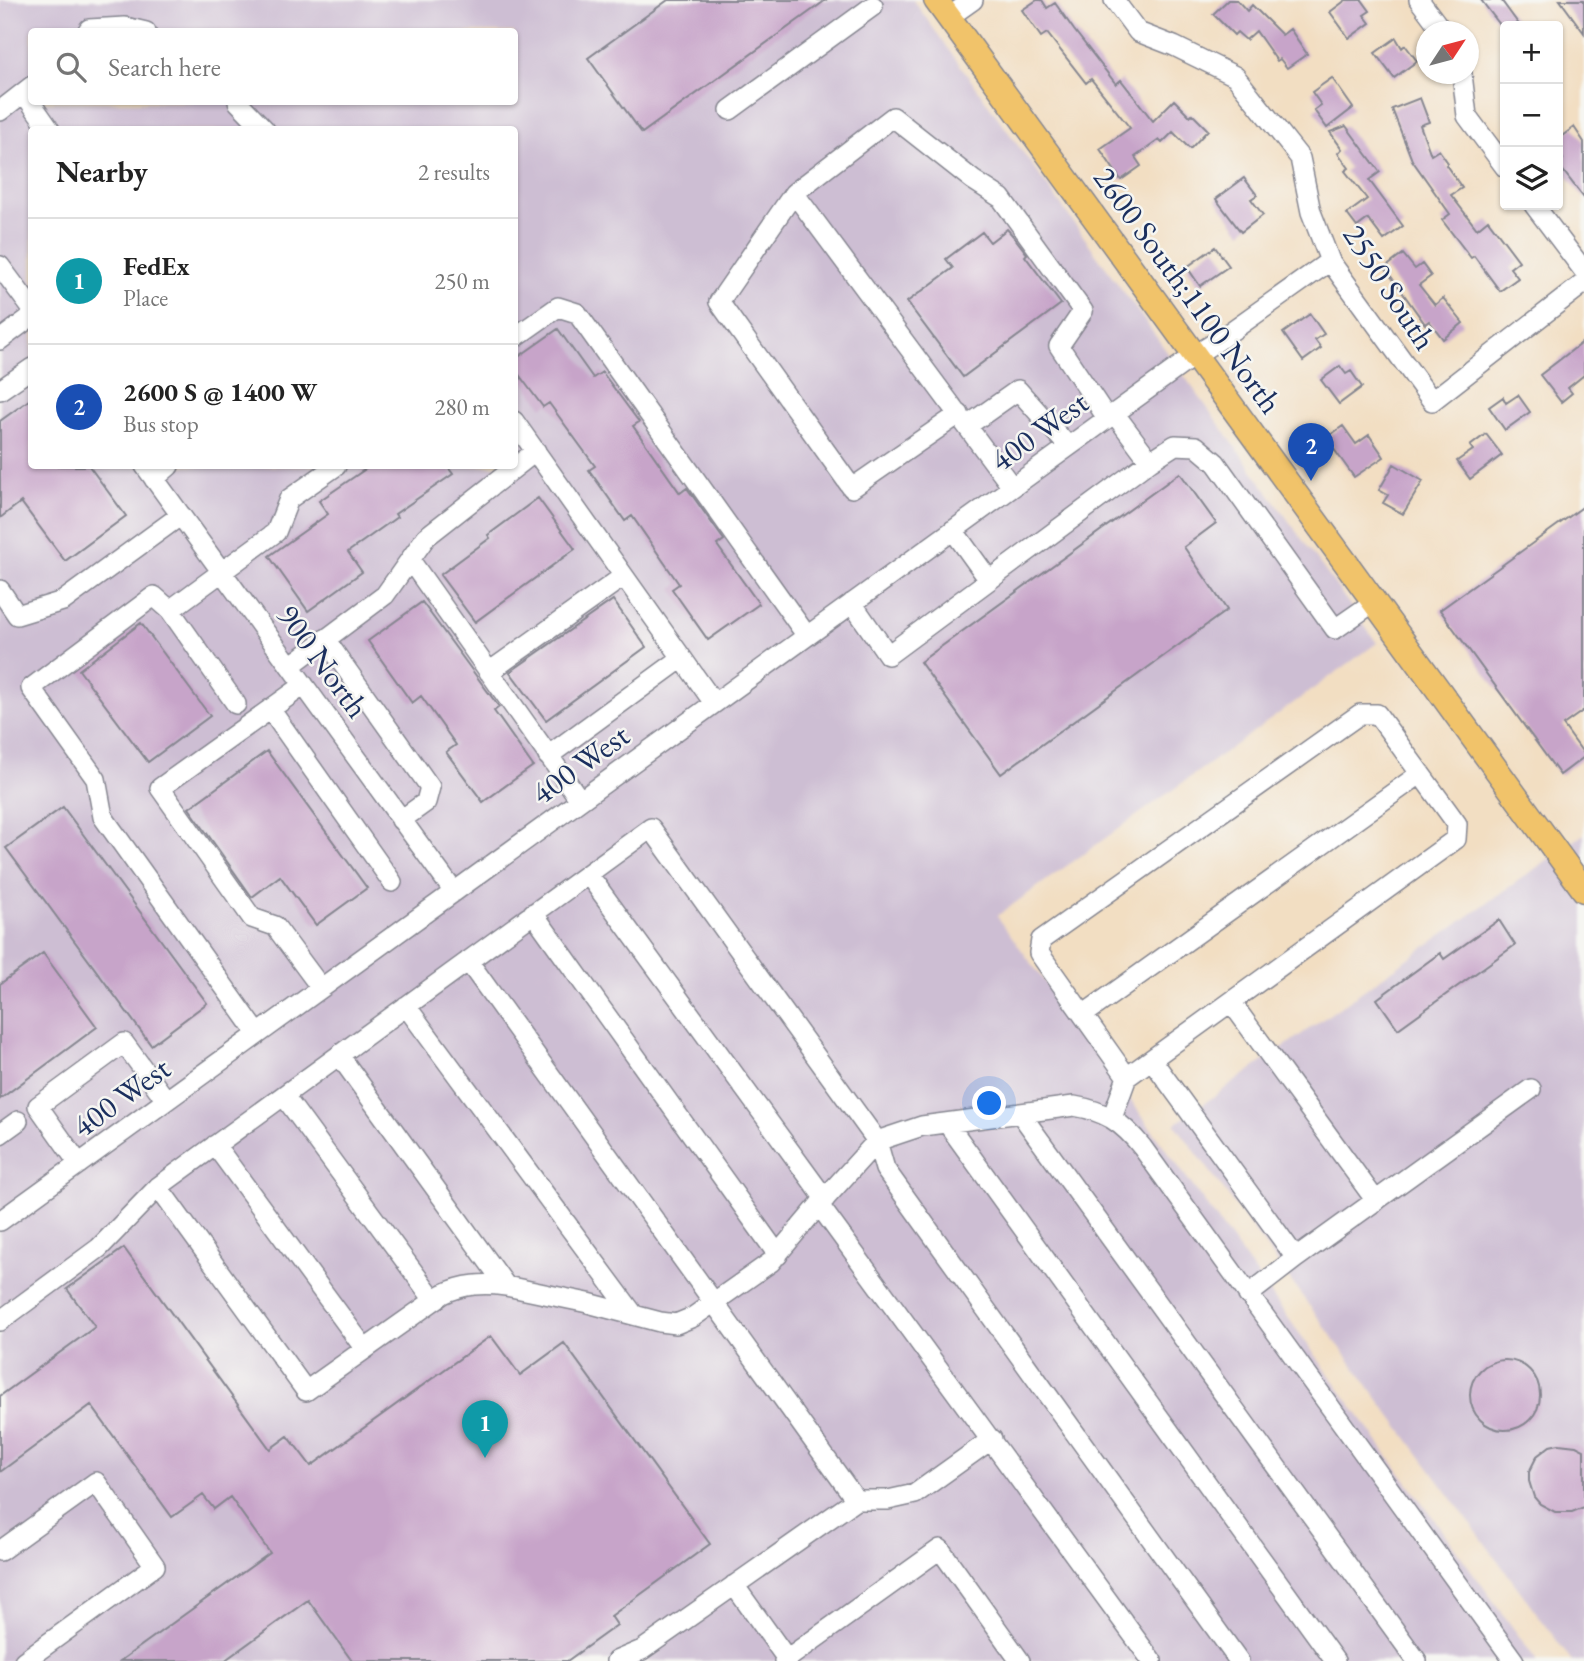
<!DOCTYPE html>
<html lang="en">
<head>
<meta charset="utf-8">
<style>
	:root { --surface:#fff; --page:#f2f2f2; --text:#222; --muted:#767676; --line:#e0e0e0; --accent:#b5179e }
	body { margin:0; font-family:"EB Garamond",serif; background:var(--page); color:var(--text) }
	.controls { position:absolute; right:21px; top:21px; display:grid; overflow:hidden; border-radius:7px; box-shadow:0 2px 5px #0004 }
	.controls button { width:63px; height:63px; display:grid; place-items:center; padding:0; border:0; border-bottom:2px solid var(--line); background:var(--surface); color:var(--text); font:35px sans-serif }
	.compass { position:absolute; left:1416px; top:21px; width:63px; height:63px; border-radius:50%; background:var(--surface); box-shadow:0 2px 5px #0004; rotate:54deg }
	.you { position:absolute; left:990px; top:1104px; width:24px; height:24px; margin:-18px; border:5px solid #fff; border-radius:50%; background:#1a73e8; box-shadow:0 0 0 10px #1a73e833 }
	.badge { display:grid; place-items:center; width:46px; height:46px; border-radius:50%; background:var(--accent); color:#fff; font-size:23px; font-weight:700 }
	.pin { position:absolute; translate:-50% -58px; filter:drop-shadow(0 2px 4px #0008) }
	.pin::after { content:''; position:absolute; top:37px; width:24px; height:21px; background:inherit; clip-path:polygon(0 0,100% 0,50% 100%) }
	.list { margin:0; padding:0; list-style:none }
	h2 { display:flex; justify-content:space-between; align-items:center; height:91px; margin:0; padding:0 28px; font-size:30px }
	h2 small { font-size:23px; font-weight:400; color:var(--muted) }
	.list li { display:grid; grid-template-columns:46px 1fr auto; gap:21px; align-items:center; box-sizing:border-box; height:126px; padding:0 28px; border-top:2px solid var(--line) }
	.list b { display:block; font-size:26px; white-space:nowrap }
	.list p { margin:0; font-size:23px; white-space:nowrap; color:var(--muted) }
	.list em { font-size:23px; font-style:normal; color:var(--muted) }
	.icon { flex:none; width:38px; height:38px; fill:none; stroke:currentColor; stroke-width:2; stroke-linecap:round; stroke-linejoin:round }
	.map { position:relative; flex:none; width:1584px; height:1661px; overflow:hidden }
	.search { position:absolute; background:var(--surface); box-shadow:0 2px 5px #0004; left:28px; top:28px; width:490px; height:77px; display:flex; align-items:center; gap:18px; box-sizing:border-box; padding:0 24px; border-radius:7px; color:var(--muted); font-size:26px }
	.panel { position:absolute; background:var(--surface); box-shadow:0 2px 5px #0004; left:28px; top:126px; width:490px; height:343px; border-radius:7px }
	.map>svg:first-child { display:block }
</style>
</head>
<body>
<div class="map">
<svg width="1584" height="1661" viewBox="0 0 1584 1661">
	<rect width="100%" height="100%" fill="#f6f6f2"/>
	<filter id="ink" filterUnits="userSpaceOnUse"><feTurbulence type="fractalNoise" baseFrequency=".0143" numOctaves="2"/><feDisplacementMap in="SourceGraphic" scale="14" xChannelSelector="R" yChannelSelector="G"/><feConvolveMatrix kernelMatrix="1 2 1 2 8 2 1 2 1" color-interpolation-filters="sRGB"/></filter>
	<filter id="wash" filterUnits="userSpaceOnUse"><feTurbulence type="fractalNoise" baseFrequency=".00686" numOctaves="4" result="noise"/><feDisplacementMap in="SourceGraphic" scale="28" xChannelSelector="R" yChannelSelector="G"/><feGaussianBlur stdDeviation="1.57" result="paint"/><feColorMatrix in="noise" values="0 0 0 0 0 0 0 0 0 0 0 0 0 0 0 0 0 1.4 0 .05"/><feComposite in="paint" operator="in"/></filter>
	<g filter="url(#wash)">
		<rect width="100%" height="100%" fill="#f2dec2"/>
		<path fill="#cdbed3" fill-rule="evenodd" d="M0,0H913L1377,643L997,916L1537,1661H0ZM32,32H514V102H32ZM32,130H514V466H32Z
			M1584,834V1661H1572L1175,1124Z"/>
		<g id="blocks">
			<path fill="#c7a4c9" d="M668,0H826L642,133L588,58Z
				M1037,0H1042L1047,8L1055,3L1074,30L1116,84L1121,80L1153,121L1174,100L1190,116L1192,114L1208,130L1190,149L1173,132L1162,143L1159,140L1135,157L1141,166L1121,180L1100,149L1130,128L1091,79L1086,83L1047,33L1041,37L1022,10Z
				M1228,0H1237L1247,11L1252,5L1282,35L1290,29L1307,54L1287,68L1280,59L1277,61L1256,31L1246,40L1237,32L1234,35L1213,14Z
				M1346,0H1362L1370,11L1364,15L1370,23L1349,38L1330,12Z
				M1481,0H1501L1520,26H1501Z
				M1560,0H1584V33Z
				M1396,38L1402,48L1405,45L1417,61L1394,78L1375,53Z
				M1332,78L1353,108L1327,128L1314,110L1321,105L1312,92Z
				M1420,98L1429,122L1420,125L1431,155L1439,150L1448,163L1446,165L1462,188L1451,195L1477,229L1488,220L1519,261L1510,268L1518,278L1500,291L1474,256L1471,258L1442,220L1450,214L1412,160L1392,109Z
				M1346,126L1380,172L1369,180L1403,226L1384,240L1368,219L1357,227L1347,214L1367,199L1345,171L1349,168L1338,153L1342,149L1330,132Z
				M1574,127L1584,142V198L1558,164L1563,159L1558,151V139Z
				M1244,178L1257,195L1251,199L1263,215L1241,232L1216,199Z
				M1007,229L1014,237L1027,254L1025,256L1061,304L963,377L907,302L953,268L946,259L982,232L990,242Z
				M1215,247L1229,266L1200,286L1187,267Z
				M1403,254L1415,269L1422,264L1431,276L1419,285L1435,305L1443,298L1463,323L1443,339L1429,321L1425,324L1385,268Z
				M1310,314L1324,334L1315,340L1321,348L1303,361L1283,333Z
				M558,329L593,378L602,372L639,422L633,426L680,493L687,488L724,540L717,545L759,604L708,640L672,589L679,584L632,516L625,521L589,470L595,466L549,403L543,407L514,368V360Z
				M1584,341V375L1568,388L1572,393L1561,402L1540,375Z
				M1340,366L1346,374L1351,371L1362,387L1339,404L1321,380Z
				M1518,395L1530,412L1505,430L1489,407L1503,397L1506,403Z
				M32,398V466H89L126,516L65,561L21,502L0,518V421Z
				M1343,426L1356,444L1369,435L1384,457L1354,477L1326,438Z
				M1486,434L1502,455L1470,479L1457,461L1473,450L1470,446Z
				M1394,464L1423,481L1403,514L1383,503L1388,495L1379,490Z
				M370,466H447L453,474L395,514L397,517L348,552L362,572L308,611L269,556L328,514L319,501Z
				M1180,473L1216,523L1184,547L1227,610L1001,774L920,662Z
				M538,498L575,549L475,622L440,575L490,538L488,535Z
				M1584,506V710L1563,725L1584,754V757L1560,775L1440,610Z
				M613,600L646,647L546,720L510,672Z
				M422,602L499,707L494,711L533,766L483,802L446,752L456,745L421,696L412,703L368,641Z
				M141,623L210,716L148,762L79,670Z
				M267,751L367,888L316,925L280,876L252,897L189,808Z
				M63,807L207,1003L151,1045L6,848Z
				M1499,920L1515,945L1398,1029L1377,999L1440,953L1444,959Z
				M43,953L97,1027L0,1099V984Z
				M124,1248L270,1449L288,1436L311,1466L491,1336L520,1375L564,1343L710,1544L611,1616L617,1625L567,1661H352L308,1600L224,1661H120L270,1553L230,1497L214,1509L203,1495L172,1517L91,1405L0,1472V1396L95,1327L67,1289Z
				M1470 1395a35 35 0 1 1 70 0a35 35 0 1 1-70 0Z
				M1559,1444L1576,1446L1584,1450V1507L1572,1512H1555L1540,1504L1534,1497L1529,1481V1472L1537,1456L1550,1446Z"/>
		</g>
	</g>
	<g filter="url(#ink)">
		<use href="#blocks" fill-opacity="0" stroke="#868690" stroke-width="2"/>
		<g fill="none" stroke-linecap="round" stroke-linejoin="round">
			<defs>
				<path id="minor" d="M1114,0L1138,32L1174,46L1235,76L1300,158L1311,212L1330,261L1432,401L1584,283
					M1419,0L1443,32
					M949,17L973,0
					M87,32L89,29L125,27L146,32
					M1462,74L1467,116L1505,167
					M24,93L50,130
					M238,102L265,130
					M730,110L873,6
					M0,111L32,86
					M794,193L893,117L973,180L1001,198L1083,311L1059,346L1107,418
					M1534,205L1584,271
					M0,266L32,309
					M514,338L558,307L577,313L807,636
					M0,340L32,316
					M0,390L32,368
					M1114,413L1150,461L1175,445L1196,446L1216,463L1335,629L1374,602
					M959,414L852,488L719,302L794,193L1012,487
					M514,421L714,703
					M967,426L1018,390L1068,446
					M145,466L454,892
					M154,479L169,466
					M953,530L989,580
					M410,560L580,800
					M0,590L17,615L63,601L181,515
					M852,603L888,655L1150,461
					M170,610L236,704
					M325,639L430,787L426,802L401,820
					M290,666L385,595L426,537L536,451
					M489,672L624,576
					M304,685L160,788L252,918L275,926L321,988
					M270,709L392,882
					M548,756L682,658
					M588,874L825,1199
					M533,913L778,1255
					M468,961L856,1500
					M1231,1002L1376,1201
					M406,1006L634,1315
					M1083,1015L1420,774
					M258,1034L103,817L96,779L31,688L154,596L170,610L276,532L289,499L336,466
					M339,1055L506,1286
					M1152,1060L1296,1258L1248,1295
					M284,1096L434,1300
					M1020,1113L1417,1661
					M1112,1118L1127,1077L1039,953L1041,940L1360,714H1377L1457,824L1456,839L1127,1077
					M947,1123L1335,1661
					M0,1134L18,1121
					M215,1145L365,1349
					M79,1164L38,1106L124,1043L166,1100
					M158,1187L306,1391L443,1294C464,1284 483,1283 506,1286L588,1303L660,1322L676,1324L693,1317L771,1262L819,1205L877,1141L922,1126L1074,1106C1105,1111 1122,1122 1142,1147L1514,1661
					M819,1205L1152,1661
					M0,1221L1195,355L1216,342L1330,261
					M1296,1258L1531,1089
					M0,1321L99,1248L158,1187L651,828L877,1141L885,1169L1239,1661
					M0,1551L96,1482L155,1566L24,1661
					M734,1585L787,1659
					M616,1661L642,1650L856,1500H888L915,1494L992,1439
					M784,1661L940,1549L1020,1661"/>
				<path id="major" d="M936,0L1584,890"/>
			</defs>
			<use href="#minor" stroke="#868690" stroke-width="22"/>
			<use href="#major" stroke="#868690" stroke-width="27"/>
			<use href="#minor" stroke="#fff" stroke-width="19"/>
			<use href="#major" stroke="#f1c36a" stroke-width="24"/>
		</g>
	</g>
	<g text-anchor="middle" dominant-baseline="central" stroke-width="5" stroke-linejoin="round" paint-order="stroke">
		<g font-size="32" fill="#1b2f5e" stroke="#f6f6f2">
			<text transform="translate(1390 287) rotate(57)">2550 South</text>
			<text transform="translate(1188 290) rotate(54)">2600 South;1100 North</text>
			<text transform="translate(1039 431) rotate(-36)">400 West</text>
			<text transform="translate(323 661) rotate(54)">900 North</text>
			<text transform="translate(580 764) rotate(-36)">400 West</text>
			<text transform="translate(121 1097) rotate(-36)">400 West</text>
		</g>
	</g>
</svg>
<div class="controls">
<button>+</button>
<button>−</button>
<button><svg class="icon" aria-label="layers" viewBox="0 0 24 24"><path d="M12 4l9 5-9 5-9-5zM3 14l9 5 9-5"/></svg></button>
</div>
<svg class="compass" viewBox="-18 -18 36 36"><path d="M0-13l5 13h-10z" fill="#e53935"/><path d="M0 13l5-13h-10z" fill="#767676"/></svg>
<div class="you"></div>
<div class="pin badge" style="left:485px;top:1458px;background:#0f9aa8">1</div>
<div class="pin badge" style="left:1311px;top:481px;background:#1a4fb4">2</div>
<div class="search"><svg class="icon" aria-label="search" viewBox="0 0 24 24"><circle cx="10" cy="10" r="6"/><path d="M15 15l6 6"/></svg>Search here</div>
<section class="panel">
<h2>Nearby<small>2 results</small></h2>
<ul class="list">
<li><span class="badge" style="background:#0f9aa8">1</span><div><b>FedEx</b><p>Place</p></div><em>250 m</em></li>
<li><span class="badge" style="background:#1a4fb4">2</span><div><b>2600 S @ 1400 W</b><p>Bus stop</p></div><em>280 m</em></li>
</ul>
</section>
</div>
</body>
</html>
